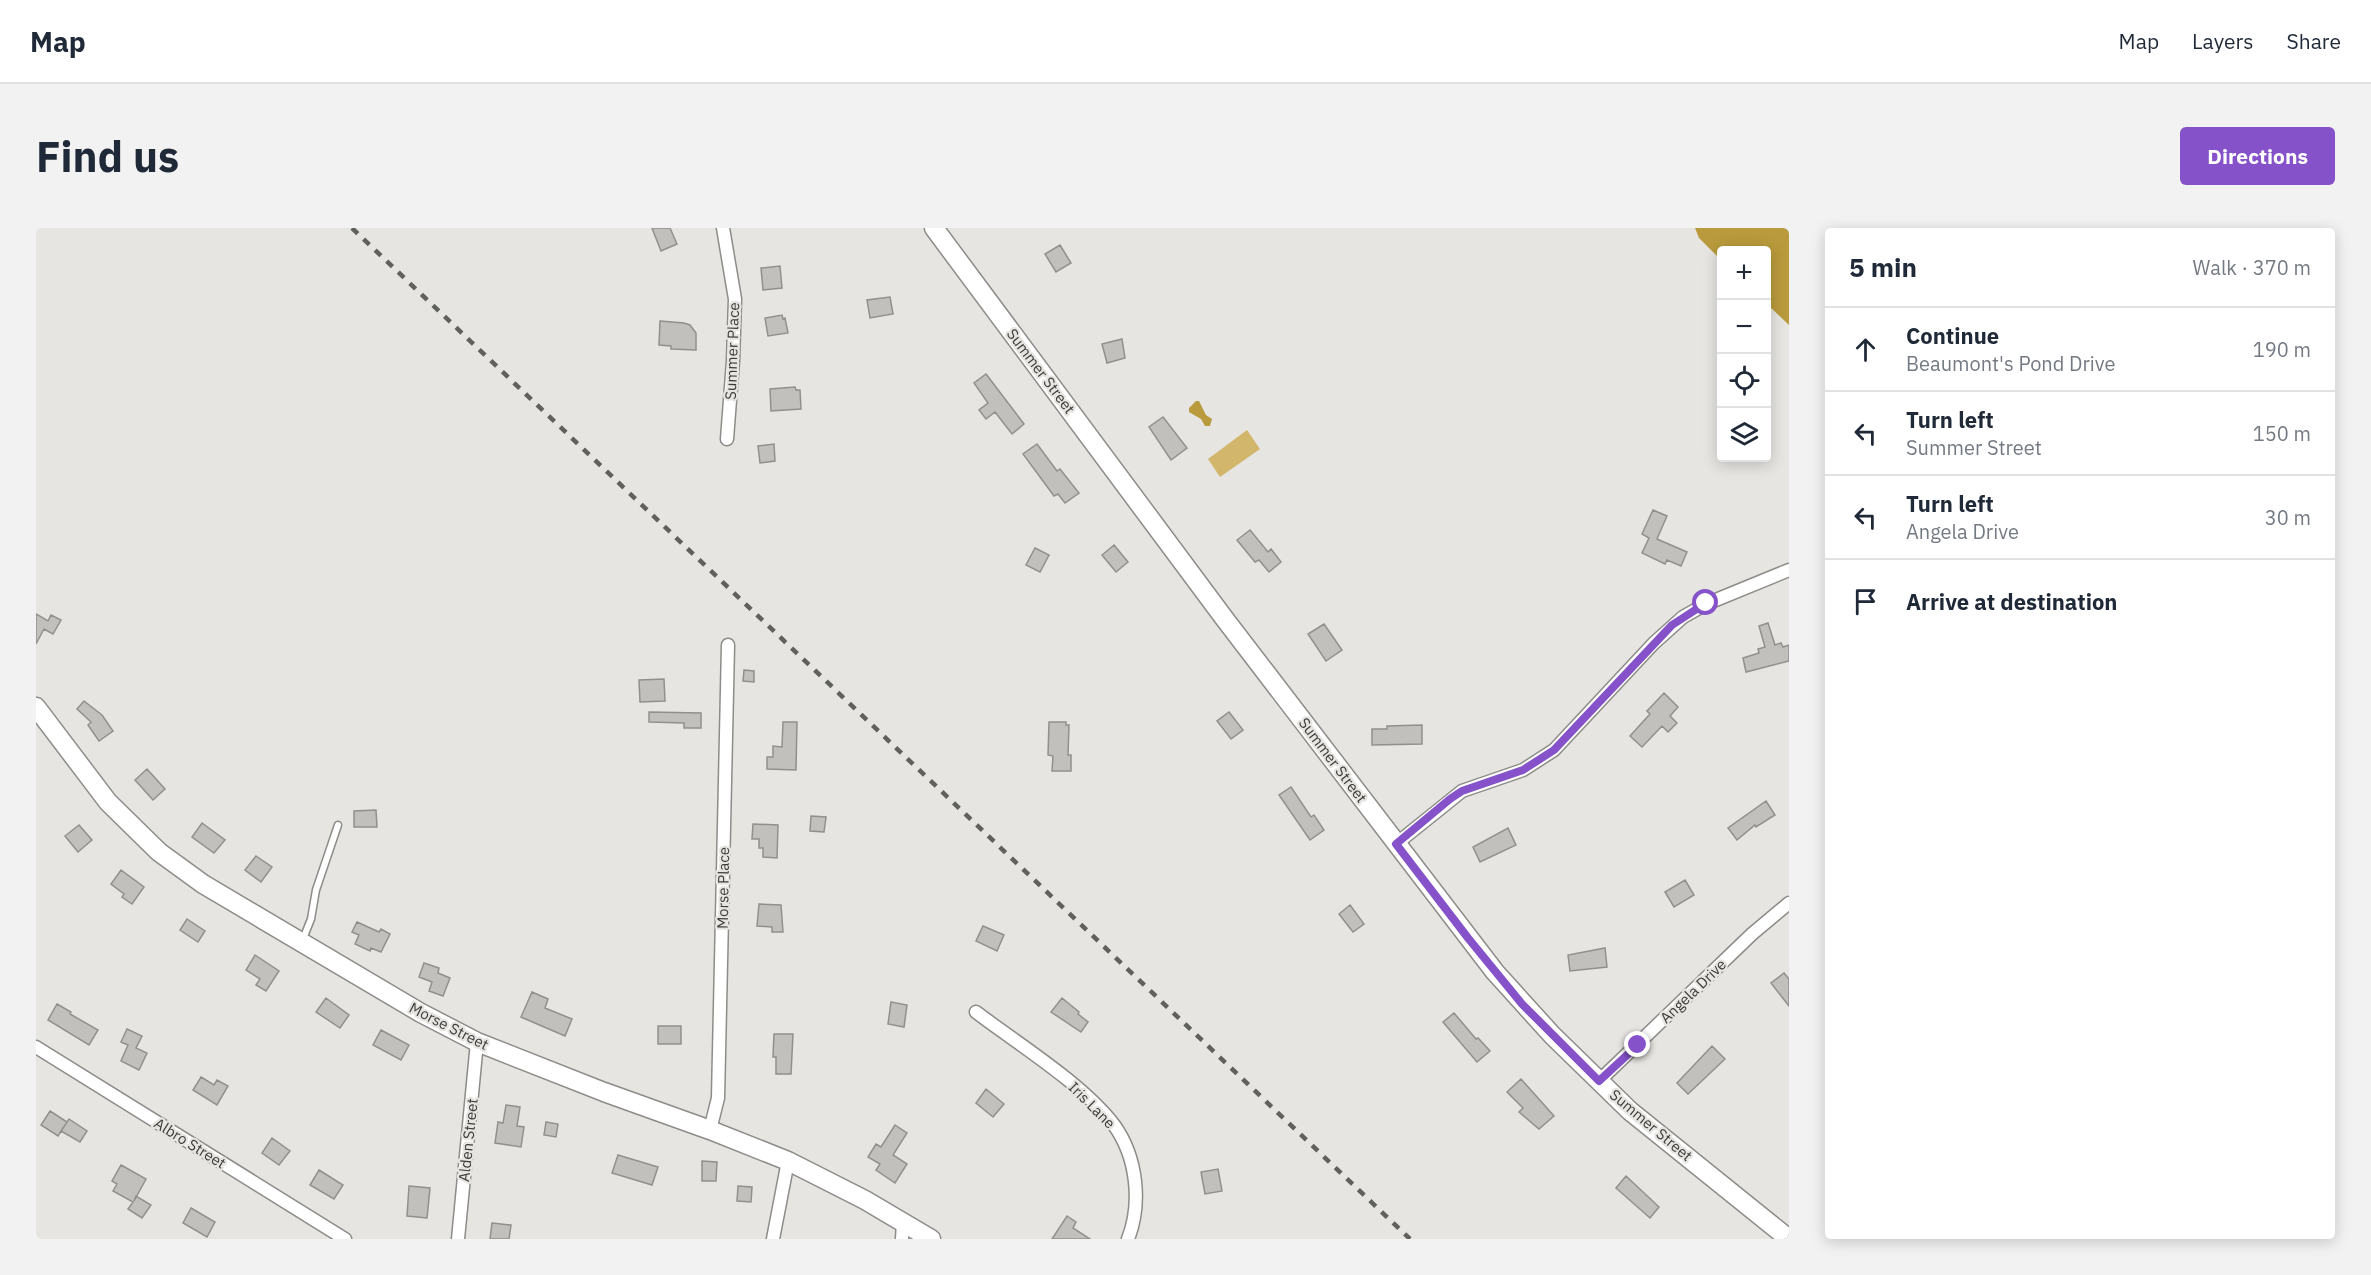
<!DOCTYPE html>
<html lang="en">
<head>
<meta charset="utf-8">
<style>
	:root { --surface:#fff; --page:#f2f2f3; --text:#1f2937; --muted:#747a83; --line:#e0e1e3; --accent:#8552ca }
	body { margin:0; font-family:"IBM Plex Sans",sans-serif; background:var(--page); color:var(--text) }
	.controls { position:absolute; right:18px; top:18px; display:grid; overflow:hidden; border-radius:6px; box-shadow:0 3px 15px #0003 }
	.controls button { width:54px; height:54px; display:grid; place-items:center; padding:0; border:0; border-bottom:2px solid var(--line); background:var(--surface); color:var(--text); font:30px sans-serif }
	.stop { position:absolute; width:18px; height:18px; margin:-14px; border:4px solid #8552ca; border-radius:50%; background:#fff }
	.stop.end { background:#8552ca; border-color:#fff; box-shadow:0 2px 6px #0008 }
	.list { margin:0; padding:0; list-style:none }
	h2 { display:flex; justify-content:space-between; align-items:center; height:78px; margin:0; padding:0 24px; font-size:26px }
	h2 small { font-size:20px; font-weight:400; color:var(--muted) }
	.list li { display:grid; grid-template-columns:39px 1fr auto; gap:18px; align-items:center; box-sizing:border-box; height:84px; padding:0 24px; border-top:2px solid var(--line) }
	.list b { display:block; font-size:22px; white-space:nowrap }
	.list p { margin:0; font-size:20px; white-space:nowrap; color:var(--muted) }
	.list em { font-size:20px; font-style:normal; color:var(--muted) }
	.icon { flex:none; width:33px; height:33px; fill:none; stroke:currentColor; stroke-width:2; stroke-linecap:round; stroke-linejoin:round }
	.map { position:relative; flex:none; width:1753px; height:1011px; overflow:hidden; border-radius:6px }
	header { display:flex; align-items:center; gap:36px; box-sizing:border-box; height:84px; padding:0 30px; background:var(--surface); border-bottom:2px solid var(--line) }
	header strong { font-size:28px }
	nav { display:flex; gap:33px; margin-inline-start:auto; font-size:21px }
	.intro { display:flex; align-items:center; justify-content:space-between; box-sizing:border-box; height:144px; padding:0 36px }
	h1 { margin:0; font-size:42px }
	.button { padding:15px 27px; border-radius:6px; background:var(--accent); color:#fff; font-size:21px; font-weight:700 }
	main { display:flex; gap:36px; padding:0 36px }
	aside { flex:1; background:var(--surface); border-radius:6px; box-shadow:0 3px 15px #0003 }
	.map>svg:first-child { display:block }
</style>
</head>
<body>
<header>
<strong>Map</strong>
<nav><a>Map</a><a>Layers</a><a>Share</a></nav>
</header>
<div class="intro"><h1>Find us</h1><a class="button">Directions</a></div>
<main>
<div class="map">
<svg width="1753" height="1011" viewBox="0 0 1753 1011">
	<rect width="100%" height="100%" fill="#e6e5e1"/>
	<path fill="#d1b66b" d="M1211,202L1224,221L1184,249L1172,231Z"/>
	<path fill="#b99a3c" d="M1659,0H1753V97L1731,76L1730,22H1686L1685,32L1663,10Z
		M1160,173H1163L1170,187L1176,191L1174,198H1169L1165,191L1153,184V180Z"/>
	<path fill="#c1c0bc" stroke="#92908d" stroke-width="1.5" d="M616,0H634L641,16L625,23Z
		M1024,17L1035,35L1020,44L1009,26Z
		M744,38L746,60L727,62L725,40Z
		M854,69L857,86L834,90L831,72Z
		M746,87L747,91L749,90L752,105L732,108L729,90Z
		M624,93L648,95L654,97L660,105V122L635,121V118L623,117Z
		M1086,111L1089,130L1071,135L1066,116Z
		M950,146L988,196L976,206L959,184L950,191L943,182L952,175L938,155Z
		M759,159L760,162H764L765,181L735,183L734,161Z
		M1127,189L1151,220L1135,232L1113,199Z
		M738,216L739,233L724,235L722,218Z
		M1001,216L1021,243L1024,241L1043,265L1029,275L1022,266L1018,268L987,226Z
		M1617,282L1631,288L1621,311L1651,324L1645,338L1631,332L1629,336L1606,325L1613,310L1606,306Z
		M1214,302L1232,324L1235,321L1245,334L1233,344L1223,332L1219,334L1201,312Z
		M1078,317L1092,334L1080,344L1066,327Z
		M999,320L1013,327L1004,344L990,337Z
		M0,386L12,393L15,387L25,392L17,406L8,401L0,416Z
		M1732,395L1739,417L1745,415L1747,419L1753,417V433L1710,444L1707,430L1723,425L1722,421L1729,419L1723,398Z
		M1288,396L1306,422L1290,433L1272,406Z
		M708,442L718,443V454L707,453Z
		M628,451L629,473L604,474L603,452Z
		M1628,465L1642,479L1634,488L1641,495L1632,504L1626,498L1606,519L1594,508L1614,486L1611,483Z
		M48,473L66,487L77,503L63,513L52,497L55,494L41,481Z
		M613,484L665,485V500H648V495L613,494Z
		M1193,484L1207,502L1195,511L1181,493Z
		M747,494H761L760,542L731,541V529H737V518L746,519Z
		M1013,494H1030V497H1033L1032,527H1035V543H1016L1017,528L1012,527Z
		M1386,497V516L1336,517V501H1351V498Z
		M111,541L129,561L117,572L99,552Z
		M1255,559L1275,589L1278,587L1288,602L1274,612L1243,567Z
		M1730,573L1739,587L1720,599L1719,597L1701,612L1692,600Z
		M340,582L341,599H318V583Z
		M775,588L790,589L788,604L774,603Z
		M166,595L189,612L178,625L156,609Z
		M717,596L742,597L741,630L727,629V620H723V611H716Z
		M43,597L56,612L42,624L29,608Z
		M1472,600L1480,617L1444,634L1437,619Z
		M220,628L236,639L225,654L209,642Z
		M85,642L108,659L96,676L86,669L88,666L75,656Z
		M1649,652L1658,667L1638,679L1629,664Z
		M723,676L745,677L747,704H736V699L721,698Z
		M1314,677L1328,696L1317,704L1303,686Z
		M151,691L169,703L162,714L144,702Z
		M321,694L343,704L345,701L354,706L345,724L335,720L334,723L319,716L323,707L316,704Z
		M947,698L968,707L961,723L940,713Z
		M1569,720L1571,739L1534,743L1532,727Z
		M219,727L243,743L230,763L220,757L224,751L210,742Z
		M388,735L403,740L402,745L414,750L407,768L393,763L396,754L383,749Z
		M1748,745L1753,751V778L1735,755Z
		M496,764L512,771L509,780L536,791L529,808L485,789Z
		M290,770L313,787L304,800L280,784Z
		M1026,770L1043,784L1042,786L1052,794L1045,804L1015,784Z
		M855,774L871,777L868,799L852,796Z
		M21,776L35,784L34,786L62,802L53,817L12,792Z
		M1418,785L1440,811L1442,810L1454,823L1441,834L1407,794Z
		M622,798H645V816H622Z
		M91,801L106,808L100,820L111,825L103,842L85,833L92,817L85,814Z
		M345,802L373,817L365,832L337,817Z
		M738,806H757L755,846H740V829H737Z
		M1676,818L1689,831L1652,866L1641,855Z
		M165,849L178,857L181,852L192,858L181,877L157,862Z
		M1485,851L1518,888L1503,901L1483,884L1487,880L1471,864Z
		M950,861L968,876L957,889L940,875Z
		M470,877L484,879L481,898L488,899L485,919L459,915L462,894L467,895Z
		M14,883L31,894L22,908L5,897Z
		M33,891L51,903L44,914L25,903Z
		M510,894L522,896L520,909L508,907Z
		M859,897L871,905L857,927L871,936L859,955L840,942L844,936L832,929L840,916L845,919Z
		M236,910L254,923L243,937L226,925Z
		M582,927L622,939L616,957L576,945Z
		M666,933L681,934L680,953H666Z
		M85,937L110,951L98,973L100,968L115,977L106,990L92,981L97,974L77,963L81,956L76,953Z
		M1182,941L1186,963L1169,966L1165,944Z
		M283,942L307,957L298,971L274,957Z
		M1590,948L1623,979L1614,990L1580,960Z
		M373,958L394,960L391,990L371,988Z
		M702,958L716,959L715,974L701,973Z
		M155,980L179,994L171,1009L147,995Z
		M1031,988L1040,994L1037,1000L1054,1011H1016Z
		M456,995L475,997L473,1011H454Z"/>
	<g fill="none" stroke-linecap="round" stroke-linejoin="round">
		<defs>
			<path id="lane" d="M267,711L275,691L280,662L302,597"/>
			<path id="street" d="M687,0L699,71L697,133L691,211
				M1360,616L1426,563L1487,542L1518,522L1618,415L1647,389L1670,376L1753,342
				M940,784C982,816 1047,856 1078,897C1101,929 1106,975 1092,1011
				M0,819L309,1011
				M1563,853L1716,706L1753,675
				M674,902L682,870L692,417
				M422,1011L441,814
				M737,1011L752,933
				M866,1011L867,994"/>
			<path id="secondary" d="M898,0L1188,390L1459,744L1516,807L1594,883L1753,1011
				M0,479L72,574L123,624L167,656L385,785L441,814L568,864L674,902L752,933L829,972L895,1011"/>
		</defs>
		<use href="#lane" stroke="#8d8c88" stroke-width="9"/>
		<use href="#street" stroke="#8d8c88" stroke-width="15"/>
		<use href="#secondary" stroke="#8d8c88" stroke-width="21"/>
		<use href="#lane" stroke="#fff" stroke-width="6"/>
		<use href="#street" stroke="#fff" stroke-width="12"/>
		<use href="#secondary" stroke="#fff" stroke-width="18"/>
		<path stroke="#60605d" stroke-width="4.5" stroke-dasharray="8 8" stroke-linecap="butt" d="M316,0L1374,1011"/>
	</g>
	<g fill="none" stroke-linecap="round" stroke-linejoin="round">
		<path stroke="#8552ca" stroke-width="8" d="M1602,817L1563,853L1486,776L1432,710L1360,616L1414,571L1426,563L1487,542L1518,522L1636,397L1670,375"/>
	</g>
	<g text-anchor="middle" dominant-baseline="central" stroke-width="4.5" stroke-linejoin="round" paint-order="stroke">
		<g font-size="15" fill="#3c3c3a" stroke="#e6e5e1">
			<text transform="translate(696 123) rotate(-88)">Summer Place</text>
			<text transform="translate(1005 143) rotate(53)">Summer Street</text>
			<text transform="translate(1297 532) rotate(53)">Summer Street</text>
			<text transform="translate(687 660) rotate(-89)">Morse Place</text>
			<text transform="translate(1657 763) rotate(-44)">Angela Drive</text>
			<text transform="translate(413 798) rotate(27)">Morse Street</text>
			<text transform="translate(1056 877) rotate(45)">Iris Lane</text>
			<text transform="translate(1615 897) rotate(40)">Summer Street</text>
			<text transform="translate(432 912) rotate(-84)">Alden Street</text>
			<text transform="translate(154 915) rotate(32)">Albro Street</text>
		</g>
	</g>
</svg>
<div class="controls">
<button>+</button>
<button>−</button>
<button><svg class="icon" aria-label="locate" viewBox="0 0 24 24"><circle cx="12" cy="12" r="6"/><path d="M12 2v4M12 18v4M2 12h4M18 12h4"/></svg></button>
<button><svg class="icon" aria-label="layers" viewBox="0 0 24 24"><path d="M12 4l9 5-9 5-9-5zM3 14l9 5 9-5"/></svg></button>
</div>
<div class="stop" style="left:1670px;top:375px"></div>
<div class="stop end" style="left:1602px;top:817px"></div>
</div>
<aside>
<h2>5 min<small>Walk · 370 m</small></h2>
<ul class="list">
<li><svg class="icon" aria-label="ahead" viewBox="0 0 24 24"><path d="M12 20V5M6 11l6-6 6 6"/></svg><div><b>Continue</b><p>Beaumont's Pond Drive</p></div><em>190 m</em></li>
<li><svg class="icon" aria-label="left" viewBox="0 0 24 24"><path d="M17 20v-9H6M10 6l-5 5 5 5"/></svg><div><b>Turn left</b><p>Summer Street</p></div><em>150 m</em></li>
<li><svg class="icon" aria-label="left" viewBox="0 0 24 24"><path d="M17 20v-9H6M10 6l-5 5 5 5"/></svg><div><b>Turn left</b><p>Angela Drive</p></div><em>30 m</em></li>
<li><svg class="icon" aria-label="arrive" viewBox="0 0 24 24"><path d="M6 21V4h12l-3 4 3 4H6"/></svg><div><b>Arrive at destination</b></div></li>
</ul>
</aside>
</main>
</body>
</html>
